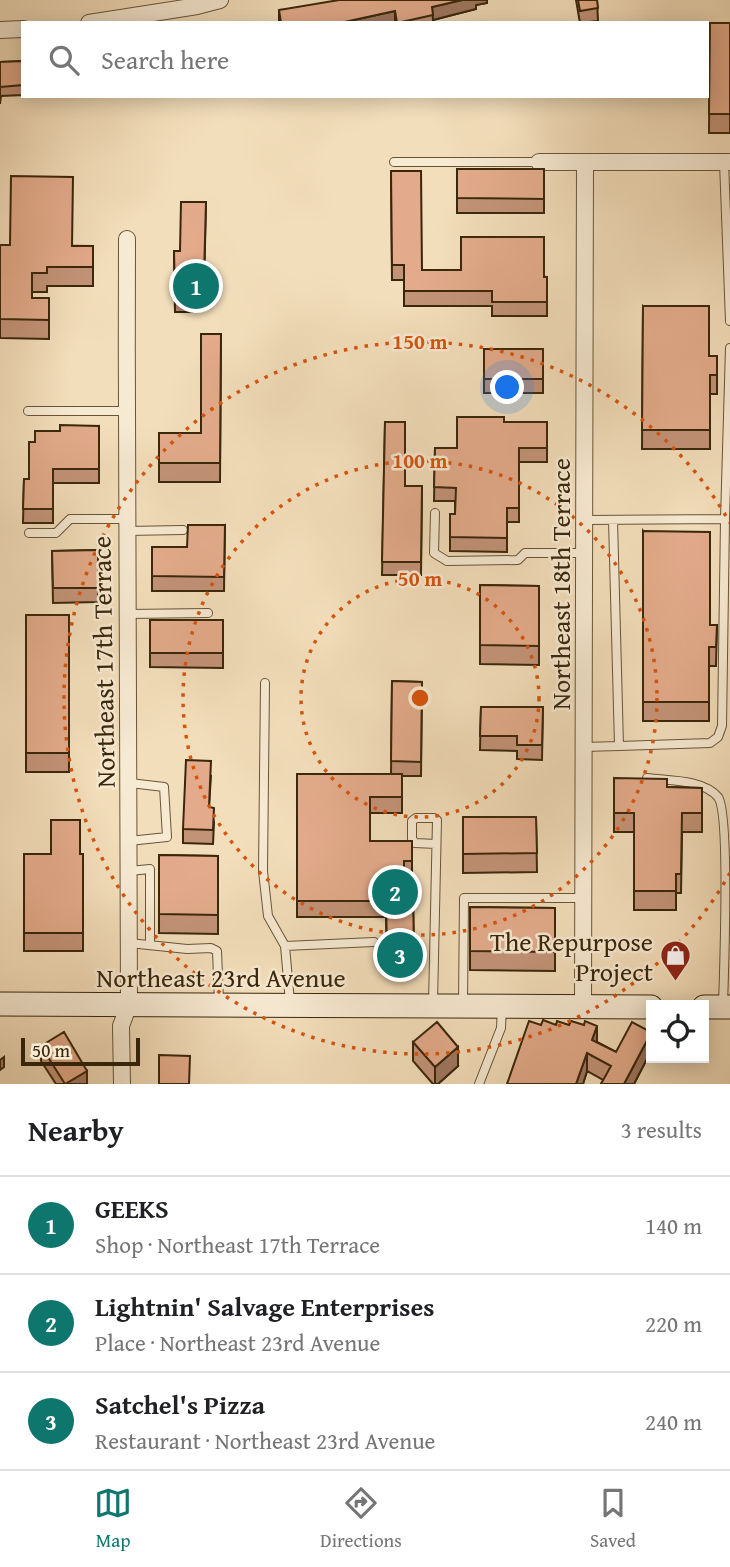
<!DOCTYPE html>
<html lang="en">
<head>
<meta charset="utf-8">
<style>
	:root { --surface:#fff; --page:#f6f6f6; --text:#202124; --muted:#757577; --line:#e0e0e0; --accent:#0f766e }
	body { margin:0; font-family:"Gentium Book Plus",serif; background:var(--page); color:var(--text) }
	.controls { position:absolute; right:21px; bottom:21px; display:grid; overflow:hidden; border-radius:0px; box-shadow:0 4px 18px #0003 }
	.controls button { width:63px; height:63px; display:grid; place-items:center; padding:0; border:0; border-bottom:2px solid var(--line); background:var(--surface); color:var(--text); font:35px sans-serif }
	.scale { position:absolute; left:21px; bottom:18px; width:119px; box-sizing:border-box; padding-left:7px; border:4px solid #3a270b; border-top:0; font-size:19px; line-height:24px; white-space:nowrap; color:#3a270b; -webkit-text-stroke:5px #f7ead3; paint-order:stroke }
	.you { position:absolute; left:508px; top:388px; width:24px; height:24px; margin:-18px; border:5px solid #fff; border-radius:50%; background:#1a73e8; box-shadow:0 0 0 10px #1a73e833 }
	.badge { display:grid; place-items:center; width:46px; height:46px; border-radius:50%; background:var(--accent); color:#fff; font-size:23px; font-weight:700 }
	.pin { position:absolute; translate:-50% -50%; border:4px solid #fff; box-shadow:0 2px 7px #0006 }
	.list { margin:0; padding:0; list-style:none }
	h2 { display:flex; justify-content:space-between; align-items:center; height:91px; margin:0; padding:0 28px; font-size:30px }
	h2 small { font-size:23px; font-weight:400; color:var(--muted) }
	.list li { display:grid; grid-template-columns:46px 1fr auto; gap:21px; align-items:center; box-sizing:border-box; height:98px; padding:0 28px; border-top:2px solid var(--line) }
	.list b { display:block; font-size:26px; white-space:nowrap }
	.list p { margin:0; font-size:23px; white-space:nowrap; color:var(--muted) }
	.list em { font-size:23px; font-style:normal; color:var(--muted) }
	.icon { flex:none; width:38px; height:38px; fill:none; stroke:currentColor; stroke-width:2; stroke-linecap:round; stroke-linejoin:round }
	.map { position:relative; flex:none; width:730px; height:1084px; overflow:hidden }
	.search { position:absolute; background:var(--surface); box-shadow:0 4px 18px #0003; left:21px; right:21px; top:21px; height:77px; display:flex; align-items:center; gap:18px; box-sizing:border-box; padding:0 24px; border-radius:0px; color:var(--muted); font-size:26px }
	.sheet { height:385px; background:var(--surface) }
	nav { display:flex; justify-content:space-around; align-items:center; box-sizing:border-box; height:98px; border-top:2px solid var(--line); background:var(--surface); font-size:19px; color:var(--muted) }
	nav a { display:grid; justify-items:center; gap:4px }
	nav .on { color:var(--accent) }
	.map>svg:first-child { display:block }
</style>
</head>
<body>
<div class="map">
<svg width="730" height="1084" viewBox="0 0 730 1084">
	<rect width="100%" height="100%" fill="#f3debb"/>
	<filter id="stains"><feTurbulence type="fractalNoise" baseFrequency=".00286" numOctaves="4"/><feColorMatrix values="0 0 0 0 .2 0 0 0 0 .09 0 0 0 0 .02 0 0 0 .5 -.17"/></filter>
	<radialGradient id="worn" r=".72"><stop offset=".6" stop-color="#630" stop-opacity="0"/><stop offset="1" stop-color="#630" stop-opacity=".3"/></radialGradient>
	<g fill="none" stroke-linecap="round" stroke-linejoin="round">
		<defs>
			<path id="lane" d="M394,162H539
				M724,162L730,321
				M28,411H126
				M435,513L434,553L447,561L518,560L525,553H585
				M585,520L725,519L730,348
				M126,531L183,530
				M29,533H56L70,519H126
				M127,614L208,613
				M265,683L263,871L268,916L285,946L374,942
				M619,746L710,743L718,737L722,726L725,519
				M583,747L619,746L613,520
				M647,778C669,781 703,779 718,797C730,813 724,974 723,1005
				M129,841L167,837L164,787L130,783
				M129,871L150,869V945
				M129,943L187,949L211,948L217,951L219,1002
				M285,946L290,1002
				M433,1003L437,820L434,818H416L412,821V839L415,843L436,844
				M463,1003L464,898H583
				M479,1084L501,1028L502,1007"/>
			<path id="street" d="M89,23L197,6L220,0
				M0,30L23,29
				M539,162H730
				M583,1006L585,163
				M122,1084L121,1026L129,1004C129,749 126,494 127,239"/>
			<path id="secondary" d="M0,1004L651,1007
				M704,1007H730"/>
		</defs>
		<use href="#lane" stroke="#685537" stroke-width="10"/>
		<use href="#street" stroke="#685537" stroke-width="18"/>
		<use href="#secondary" stroke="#3a270b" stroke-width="25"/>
		<use href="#lane" stroke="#f7ead3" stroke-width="8"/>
		<use href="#street" stroke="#f7ead3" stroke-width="16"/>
		<use href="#secondary" stroke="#f7ead3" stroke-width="23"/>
	</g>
	<path fill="#c39378" stroke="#3a270b" stroke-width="2" d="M487,0V3L476,5V9L433,20V23H279V10Z
		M576,0H597L598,21L580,23Z
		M710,23H730V133H709Z
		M23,61V95L1,96L0,104V62Z
		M457,169H544V213H457Z
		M391,171L422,270L547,277V316H492V306H404V280H392Z
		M206,202L204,288H192V312H175L174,251H180Z
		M0,245L93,246V286H47V292H32V298H49V339L0,338Z
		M643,306L709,356H717V394H710V449H642Z
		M221,334L220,482H159V433H201Z
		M484,349H543V393H484Z
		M385,422L405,486H422L421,575H382Z
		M504,422H547V462H519V522H507V552L450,551V514H455V501H434L435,448H457Z
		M99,426V483H53V523H23L24,479H29L35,442L60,431Z
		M225,525L224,591H152V547H187Z
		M643,531L710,625H717L716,666H709V721H643Z
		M98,550V602L53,603L52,551Z
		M480,585L539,586V665L480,664Z
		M26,615H69V772H26Z
		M150,620H223V668L150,667Z
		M392,681L422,682L421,776H402V813H370V841H412V877H404V896H413L414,965H387L386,917H297V774H391Z
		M481,707H543L542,760L517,759V751L480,750Z
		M211,775L209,807L214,822L213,844L183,843V829Z
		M614,778L667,787L702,788V832H682L681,893H676V910H634V832H614Z
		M463,817H536L537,872L463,873Z
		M24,854H83V951H24Z
		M159,855L218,856V934L159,933Z
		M470,907L555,908V971L470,970Z
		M541,1025L597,1042L616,1052L651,1051L634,1084H601L603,1080L587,1071L583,1084H507Z
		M413,1042L458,1066L438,1084H433L413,1061Z
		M41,1046L87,1084H56L41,1061Z"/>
	<path fill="#9f7861" stroke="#3a270b" stroke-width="2" d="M462,0H487V3L476,5V9L433,20L432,7Z
		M395,11V23H340Z
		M597,1026V1043L592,1057V1040Z
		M651,1033V1051L634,1084H624Z
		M458,1047V1066L438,1084H435V1067Z
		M587,1053V1071L583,1084H576Z
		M4,1057V1067L0,1070V1060Z
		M87,1071V1084H65Z"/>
	<path fill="#e3ab8b" stroke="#3a270b" stroke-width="2" d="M339,0H462L432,7L433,15L397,23L395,11L340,23H281L279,10Z
		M578,0H597L598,8L580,11Z
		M710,23H730V114H709Z
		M23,61V85L0,87V94V62Z
		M457,169H544V199L457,198Z
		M391,171H421L422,270H461V237H544V277H547V302H492V291H404V265H392Z
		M11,176L73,177L72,246H93V267H47V273H32V298H49V320L0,319V245H10Z
		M181,202H206L204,276H192V300H175L174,251H180Z
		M643,306H709V356H717V375H710V430H642Z
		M201,334H221L220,463H159V433H201Z
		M484,349H543V379H484Z
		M457,417H504V422H547V448H519V508H507V538L450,537V514H455L456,488L434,487L435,448H457Z
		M385,422H405V486H422L421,562H382Z
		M60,425L99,426V469H53V509H23L24,479H29V442H35V431H60Z
		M188,525H225L224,577L152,576V547H187Z
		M643,531L710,532V625H717L716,647H709V702H643Z
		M98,550V588H53L52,551Z
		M480,585L539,586V646L480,645Z
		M26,615H69V753H26Z
		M150,620H223V653H150Z
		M392,681L422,682L421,762L391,761Z
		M481,707H543L542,745H517V736H480Z
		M186,760L211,761L209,807L214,808L213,830L183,829Z
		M297,774H402V797H370V841H412V861H404V896H413L414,949H387L386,901H297Z
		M614,778L667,779V787L702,788V813H682L681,874H676V891H634V813H614Z
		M463,817H536L537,853L463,854Z
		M51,820H80V854H83V933H24V854H51Z
		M159,855L218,856V915L159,914Z
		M470,907L555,908V952L470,951Z
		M543,1020L556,1025L557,1021L569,1025L571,1021L584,1025L585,1021L597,1026L592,1040L616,1052L632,1022L651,1032V1033L624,1084H601L611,1066L587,1053L576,1084H507L529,1021L541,1025Z
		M437,1022L458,1047L435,1067L413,1042Z
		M64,1032L87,1071L65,1084L41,1046Z
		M159,1055L190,1056L189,1084H159Z"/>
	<g fill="none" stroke="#d7540c" stroke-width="3.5" stroke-dasharray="3.5 7">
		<circle cx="420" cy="698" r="119"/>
		<circle cx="420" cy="698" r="237"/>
		<path d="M730 873A356 356 0 1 1 730 523"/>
	</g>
	<defs>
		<symbol id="shop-pin" viewBox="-11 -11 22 30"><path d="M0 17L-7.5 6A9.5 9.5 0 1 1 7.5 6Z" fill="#8f2418" stroke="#f7ead3"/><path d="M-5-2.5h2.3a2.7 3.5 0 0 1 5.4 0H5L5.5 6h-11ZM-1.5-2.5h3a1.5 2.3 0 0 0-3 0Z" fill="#fff"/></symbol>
	</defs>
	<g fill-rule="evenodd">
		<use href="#shop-pin" x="658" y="938" width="35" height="47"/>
	</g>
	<g text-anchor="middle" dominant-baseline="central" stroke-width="5" stroke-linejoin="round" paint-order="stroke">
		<g font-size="26" fill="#3a270b" stroke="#f7ead3">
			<text transform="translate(560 584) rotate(-90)">Northeast 18th Terrace</text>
			<text transform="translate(103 662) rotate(-91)">Northeast 17th Terrace</text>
			<text x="221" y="977">Northeast 23rd Avenue</text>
		</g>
		<g font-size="26" fill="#3a270b" stroke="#f7ead3" text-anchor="end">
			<text x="653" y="941">The Repurpose<tspan x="653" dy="30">Project</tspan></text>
		</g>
	</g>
	<circle cx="420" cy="698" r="10" fill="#d7540c" stroke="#f7ead3" stroke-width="3.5"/>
	<g font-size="21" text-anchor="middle" font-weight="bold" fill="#d7540c" stroke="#f7ead3" stroke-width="5" stroke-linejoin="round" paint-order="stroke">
		<text x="420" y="349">150 m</text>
		<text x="420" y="468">100 m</text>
		<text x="420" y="586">50 m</text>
	</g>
	<rect width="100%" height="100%" filter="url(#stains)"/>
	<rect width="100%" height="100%" fill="url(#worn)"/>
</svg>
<div class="controls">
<button><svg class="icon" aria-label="locate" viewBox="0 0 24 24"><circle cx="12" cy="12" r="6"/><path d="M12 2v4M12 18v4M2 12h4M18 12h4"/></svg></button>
</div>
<div class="scale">50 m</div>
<div class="you"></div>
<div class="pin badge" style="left:196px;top:286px">1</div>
<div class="pin badge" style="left:395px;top:892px">2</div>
<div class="pin badge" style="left:400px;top:955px">3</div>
<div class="search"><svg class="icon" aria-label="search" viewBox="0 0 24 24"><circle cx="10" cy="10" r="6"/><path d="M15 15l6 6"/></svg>Search here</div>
</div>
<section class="sheet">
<h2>Nearby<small>3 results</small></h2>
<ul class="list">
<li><span class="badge">1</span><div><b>GEEKS</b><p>Shop · Northeast 17th Terrace</p></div><em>140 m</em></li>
<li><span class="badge">2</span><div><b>Lightnin' Salvage Enterprises</b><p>Place · Northeast 23rd Avenue</p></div><em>220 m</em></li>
<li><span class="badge">3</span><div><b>Satchel's Pizza</b><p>Restaurant · Northeast 23rd Avenue</p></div><em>240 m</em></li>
</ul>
</section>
<nav>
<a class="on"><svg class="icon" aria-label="map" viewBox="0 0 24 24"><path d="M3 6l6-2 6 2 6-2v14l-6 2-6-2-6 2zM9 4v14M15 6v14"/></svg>Map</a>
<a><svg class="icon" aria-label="directions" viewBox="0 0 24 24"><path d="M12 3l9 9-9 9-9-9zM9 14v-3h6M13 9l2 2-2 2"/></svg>Directions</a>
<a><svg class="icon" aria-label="saved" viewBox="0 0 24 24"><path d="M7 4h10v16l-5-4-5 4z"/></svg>Saved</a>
</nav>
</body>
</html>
